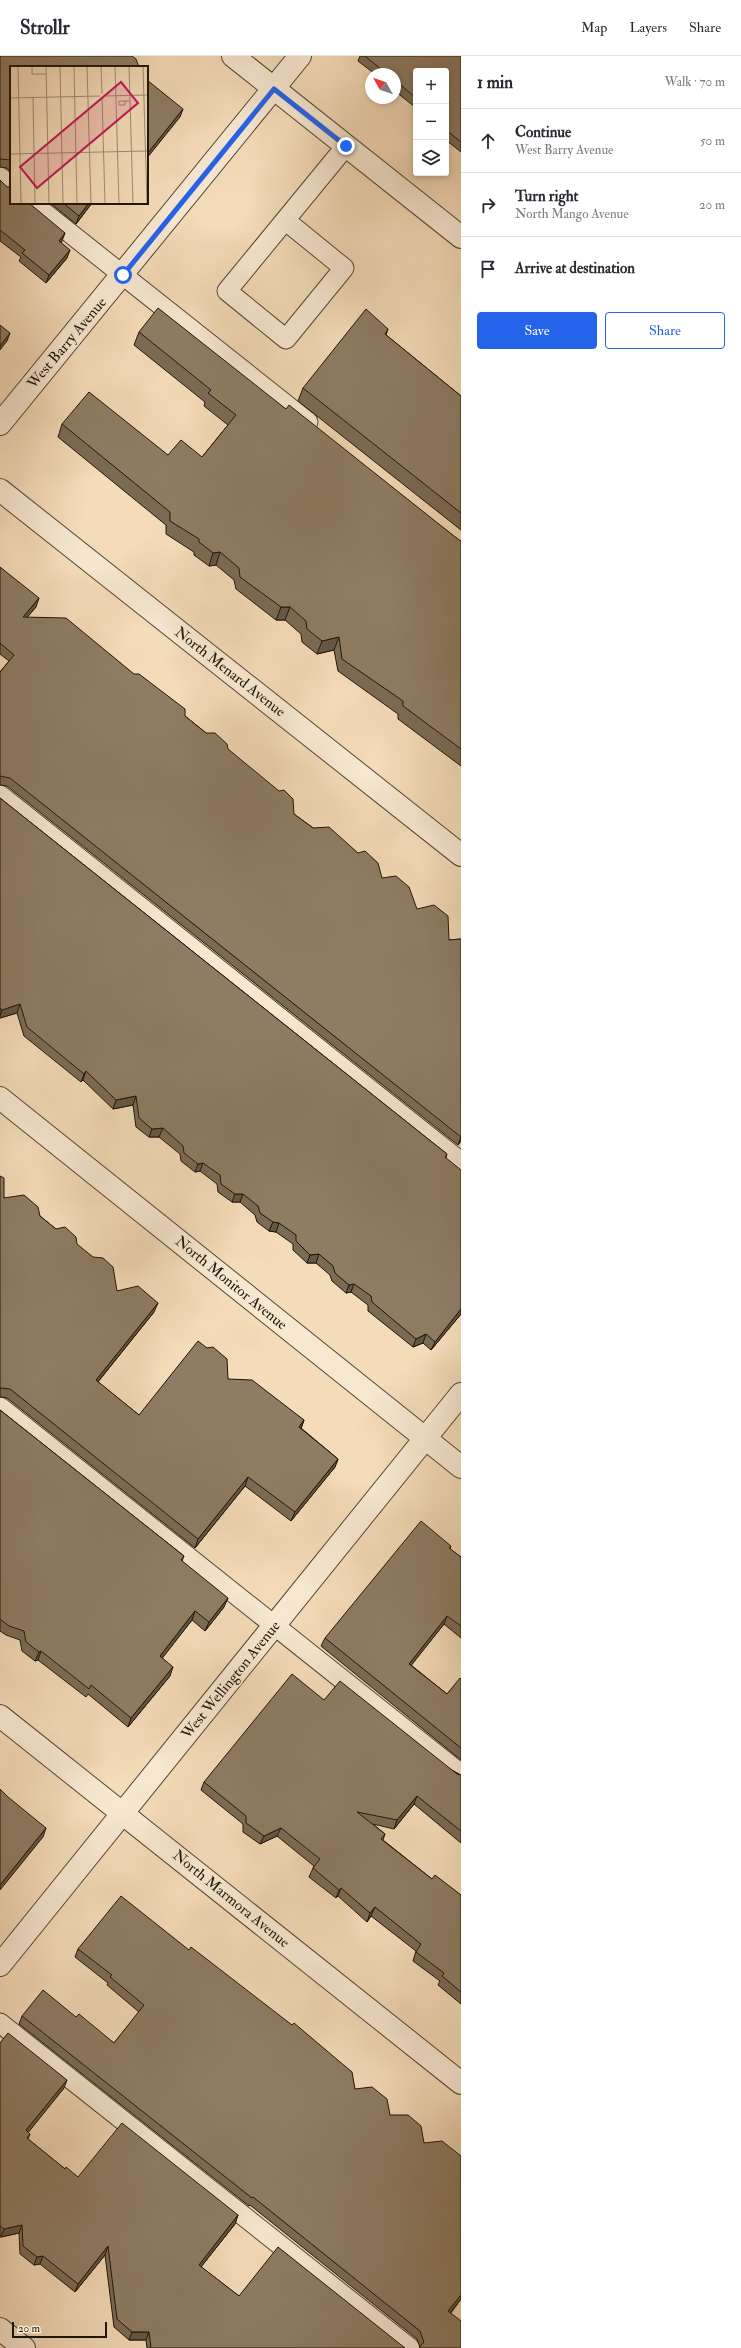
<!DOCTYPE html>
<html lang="en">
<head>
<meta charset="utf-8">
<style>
	:root { --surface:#fff; --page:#f7f7f7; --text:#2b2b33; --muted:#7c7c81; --line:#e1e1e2; --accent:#2563eb }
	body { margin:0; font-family:"IM FELL Double Pica",serif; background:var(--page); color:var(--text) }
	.controls { position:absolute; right:12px; top:12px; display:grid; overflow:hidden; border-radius:4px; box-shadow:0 2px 6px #0003 }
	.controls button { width:36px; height:36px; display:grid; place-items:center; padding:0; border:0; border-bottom:1px solid var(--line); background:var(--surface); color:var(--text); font:20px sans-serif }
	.compass { position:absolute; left:365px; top:12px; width:36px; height:36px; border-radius:50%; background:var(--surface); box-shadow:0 2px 6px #0003; rotate:310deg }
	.scale { position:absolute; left:12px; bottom:10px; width:95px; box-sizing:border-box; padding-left:4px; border:2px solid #1f1508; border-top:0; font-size:11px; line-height:14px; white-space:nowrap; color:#1f1508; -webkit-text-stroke:3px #f8e8d2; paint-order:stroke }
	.stop { position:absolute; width:12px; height:12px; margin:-9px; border:3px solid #2563eb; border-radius:50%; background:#fff }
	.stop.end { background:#2563eb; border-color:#fff; box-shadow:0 1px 4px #0008 }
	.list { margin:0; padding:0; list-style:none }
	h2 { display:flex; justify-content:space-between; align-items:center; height:52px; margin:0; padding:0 16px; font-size:17px }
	h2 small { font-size:13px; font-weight:400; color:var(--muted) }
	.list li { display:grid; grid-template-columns:26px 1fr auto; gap:12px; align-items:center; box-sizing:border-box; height:64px; padding:0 16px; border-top:1px solid var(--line) }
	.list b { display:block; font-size:15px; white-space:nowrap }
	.list p { margin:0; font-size:13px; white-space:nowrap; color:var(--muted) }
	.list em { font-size:13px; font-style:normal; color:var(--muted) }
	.actions { display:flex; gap:8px; padding:12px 16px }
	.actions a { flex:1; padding:9px 0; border:1px solid var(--accent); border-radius:4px; text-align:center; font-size:14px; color:var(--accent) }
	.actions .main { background:var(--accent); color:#fff }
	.icon { flex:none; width:22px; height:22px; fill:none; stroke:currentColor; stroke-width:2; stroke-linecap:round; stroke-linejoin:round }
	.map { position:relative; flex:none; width:461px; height:2292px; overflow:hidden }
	header { display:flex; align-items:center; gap:24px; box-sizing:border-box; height:56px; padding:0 20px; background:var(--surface); border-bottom:1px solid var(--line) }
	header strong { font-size:19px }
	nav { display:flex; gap:22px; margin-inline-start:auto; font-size:14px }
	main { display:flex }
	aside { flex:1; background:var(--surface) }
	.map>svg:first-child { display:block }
</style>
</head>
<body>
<header>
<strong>Strollr</strong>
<nav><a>Map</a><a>Layers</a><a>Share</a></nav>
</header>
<main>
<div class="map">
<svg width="461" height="2292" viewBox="0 0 461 2292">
	<rect width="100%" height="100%" fill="#f4dbb9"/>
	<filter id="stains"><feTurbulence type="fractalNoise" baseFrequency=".005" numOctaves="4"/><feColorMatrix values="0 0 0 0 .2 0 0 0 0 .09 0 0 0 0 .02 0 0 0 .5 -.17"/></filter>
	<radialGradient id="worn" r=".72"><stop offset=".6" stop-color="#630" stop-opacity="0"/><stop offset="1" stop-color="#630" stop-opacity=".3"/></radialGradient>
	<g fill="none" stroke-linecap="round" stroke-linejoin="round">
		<defs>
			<path id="lane" d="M0,121L11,130
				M32,147L308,366
				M286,165L344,212L286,283L227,235L346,90
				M0,739L461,1106
				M0,1351L461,1718
				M0,1967L410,2292"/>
			<path id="street" d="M233,0L461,181
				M0,368L300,0
				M0,434L461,799
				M0,1042L461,1411
				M0,1660L461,2027
				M0,1909L461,1338
				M0,2273L24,2292"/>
		</defs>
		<use href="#lane" stroke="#544634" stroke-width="21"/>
		<use href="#street" stroke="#544634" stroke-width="24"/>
		<use href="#lane" stroke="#f8e8d2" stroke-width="19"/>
		<use href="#street" stroke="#f8e8d2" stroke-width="22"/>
	</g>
	<path fill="#7a6b56" stroke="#1f1508" d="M0,0L11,11V116L7,112L0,111Z
		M360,0H461V96L446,84V15H416V52L395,35V18H375L358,5Z
		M0,124L62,185L61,187L67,202L46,227L19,205L21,201L0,185Z
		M50,147H92L76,168Z
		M388,273L386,279L461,340V474L298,345L303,332Z
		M139,276L286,353L459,484L461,485V710L398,663V658L338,615L334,594L317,598L302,586L301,578L285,564H276L236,533L234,524L216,509L209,510L194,499V496L166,478V469L58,381L62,368L168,399L202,401L228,369L204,350L205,346L134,289Z
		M0,511L36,551L27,561L185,660L206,677L228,693L294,758L382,822L449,884L461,883V1085L458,1089L7,730L0,729V616L9,605L0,598Z
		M0,742L447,1098L446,1102L461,1258L431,1294L423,1287L413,1291L368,1255V1249L351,1236L346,1237L332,1225L330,1219L316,1207H307L293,1194V1188L276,1176L269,1175L257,1166L255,1159L240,1146H232L218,1136L217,1128L200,1115L195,1116L181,1105L180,1098L159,1081H149L136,1071L133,1049L113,1053L83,1024L81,1026L24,980L17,957L0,962Z
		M0,1120L4,1142L40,1160L56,1173L77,1188L117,1235L154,1256L98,1326L139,1359L228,1323L304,1364L301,1372L338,1403L335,1411L291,1465L245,1430L195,1492L7,1342L0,1341Z
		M0,1354L184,1500L182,1505L224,1551L205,1575L192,1564L162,1602L170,1620L128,1671L88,1638L86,1641L38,1604L35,1605L22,1595L20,1584L6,1579L0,1575Z
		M451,1490L450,1493L461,1501V1582L444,1568L411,1609L447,1638L461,1623V1704L321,1590L325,1582Z
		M324,1644L461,1719V1787L414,1748L394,1773L373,1768L385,1778L383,1784L432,1823L461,1839V1948L438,1929L440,1925L413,1905L416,1895L371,1860L367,1866L338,1840L336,1842L309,1821L313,1812L314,1810L277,1780L260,1788L243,1776V1768L201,1734L204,1726Z
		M78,1893L355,2033L390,2059L424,2087L461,2100V2243L451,2257L420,2291L417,2283L250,2149L249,2150L19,1968L22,1960L76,1961L114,1987L139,1956L107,1929L108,1927L75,1901Z
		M0,1987L64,2032L28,2076L30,2078L28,2083L65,2113L78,2121L238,2159L235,2168L201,2211L239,2240L405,2292H147L146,2284H129L114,2271L105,2199L75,2236L40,2208L34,2209L20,2198L19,2177L1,2181H0Z"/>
	<path fill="#635746" stroke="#1f1508" d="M183,53L180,61L147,102V98Z
		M89,147H92L76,168L79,160Z
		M65,177L62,185L56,193L59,185Z
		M70,194L67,202L46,227L49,219Z
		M10,277L7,285L0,294V290Z
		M220,496L216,509L209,510L213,497Z
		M39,542L36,551L20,570L23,561Z
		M281,551H290L285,564H276Z
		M339,581L334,594L317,598L322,585Z
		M20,948L17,957L0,962V960L2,954Z
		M86,1015L83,1024L81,1026L84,1018Z
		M136,1040L133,1049L113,1053L116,1044Z
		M163,1072L159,1081H149L152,1073Z
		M461,1080V1085L458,1089Z
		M203,1107L200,1115L195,1116L198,1108Z
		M235,1138H243L240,1146H232Z
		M273,1166L279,1167L276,1176L269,1175Z
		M319,1198L316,1207H307L310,1199Z
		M354,1228L351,1236L346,1237L349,1229Z
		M158,1247L154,1256L92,1333L96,1324Z
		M461,1253V1258L431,1294L435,1286Z
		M426,1278L423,1287L413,1291L416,1283Z
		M304,1364L301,1373L299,1371Z
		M338,1403L335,1411L291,1465L295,1456Z
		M248,1421L245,1430L195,1492L198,1483Z
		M228,1542L224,1551L205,1575L209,1566Z
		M195,1555L192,1564L157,1609L160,1600Z
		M447,1560L444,1568L406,1616L409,1608Z
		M41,1595L38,1604L35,1605L39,1596Z
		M173,1611L170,1620L128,1671L131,1662Z
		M417,1740L414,1748L394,1773L397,1764Z
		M46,1772L43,1781L0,1834V1829Z
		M281,1772L277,1780L260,1788L264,1780Z
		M341,1832L338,1840L336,1842L339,1834Z
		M375,1851L371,1860L367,1866L370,1857Z
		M67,2024L64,2032L23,2083L26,2074Z
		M238,2159L235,2168L196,2217L199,2209Z
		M22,2169L19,2177L1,2181L4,2173Z
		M108,2190L105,2199L75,2236L78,2228Z
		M43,2200L40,2208L34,2209L37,2201Z
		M461,2239V2243L445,2263L448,2255Z
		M132,2276H149L146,2284H129Z"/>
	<path fill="#8e7c64" stroke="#1f1508" d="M0,0H132L136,3L139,11H11V105L10,104L0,103Z
		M365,0H461V86L446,74V15H416V42L395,24V18H387Z
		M147,24L183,53L147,98Z
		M0,124L7,131H11V147H29L65,177L59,185L70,194L49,219L22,197L25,194L0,174Z
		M63,147H89L79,160Z
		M158,252L286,353L289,349L459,484L461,485V693L403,650V645L342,603L339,581L322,585L307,573L306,565L290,551H281L240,521L239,512L220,496L213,497L199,486V483L170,465V456L62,368L89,336L168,399L181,384L202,401L236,359L208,337L211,334L139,276Z
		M366,253L388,273L385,278L461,340V457L303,332Z
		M0,269L10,277L0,290Z
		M0,511L39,542L23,561L66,562L134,618H139L185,653V660L206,677H215L227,688L228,693L279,735L284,734L293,743L294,758L313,772L329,771L358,797L365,795L378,807L382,822L396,820L409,831L417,853L434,849L448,860L449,884L461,883V1081L10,722L0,720V616L14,599L0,587Z
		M0,742L447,1098L445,1101L461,1114V1253L435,1286L426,1278L416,1283L372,1246L371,1240L354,1228L349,1229L335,1217L333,1210L319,1198L310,1199L296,1185V1179L279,1167L273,1166L260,1157L258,1150L243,1138H235L221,1128L220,1119L203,1107L198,1108L184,1097L183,1090L163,1072L152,1073L139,1062L136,1040L116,1044L86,1015L84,1018L27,971L20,948L2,954L0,952Z
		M0,1120L4,1122V1142L24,1139L38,1151L40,1160L56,1173L65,1171L76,1181L77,1188L93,1201L103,1202L113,1211L117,1235L138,1230L158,1247L96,1324L139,1359L198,1285L207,1292L213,1291L227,1303L228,1323L252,1324L304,1364L299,1371L338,1403L295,1456L248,1421L198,1483L10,1333L0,1332Z
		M0,1354L184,1500L181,1504L228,1542L209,1566L195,1555L160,1600L173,1611L131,1662L91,1629L89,1633L41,1595L39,1596L26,1586L24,1575L9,1570L0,1563Z
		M421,1465L451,1490L449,1492L461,1501V1570L447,1560L409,1608L447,1638L460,1622L461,1623V1692L325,1582Z
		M292,1618L324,1644L340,1625L457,1718L461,1719V1775L417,1740L397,1764L357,1756L385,1778L381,1783L432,1823L435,1819L461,1839V1936L442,1920L444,1917L416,1896L421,1888L375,1851L370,1857L341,1832L339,1834L313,1812L320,1803L281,1772L264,1780L246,1767V1760L204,1726Z
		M0,1733L8,1741L46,1772L0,1829Z
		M121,1840L189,1894L191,1891L292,1969L294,1967L333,2000L352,2016L355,2033L372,2031L387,2043L390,2059H408L421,2070L424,2087L442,2085L461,2100V2239L448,2255L461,2265V2292H419L424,2286L420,2275L253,2141L252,2142L22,1960L43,1934L76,1961L79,1958L114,1987L144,1949L110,1921L112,1919L78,1893Z
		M8,1977L67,2024L26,2074L30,2078L27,2082L65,2113L66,2111L78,2121L122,2067L238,2159L199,2209L239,2240L278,2191L405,2292H151L149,2276H132L117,2263L108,2190L78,2228L43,2200L37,2201L23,2190L22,2169L4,2173L0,2170V1987Z"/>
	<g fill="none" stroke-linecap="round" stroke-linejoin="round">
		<path stroke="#2563eb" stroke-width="5" d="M123,219L274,33L346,90"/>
	</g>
	<g text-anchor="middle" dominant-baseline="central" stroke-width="3.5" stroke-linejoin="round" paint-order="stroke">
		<g font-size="15" fill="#1f1508" stroke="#f8e8d2">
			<text transform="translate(67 287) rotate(-50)">West Barry Avenue</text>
			<text transform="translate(230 616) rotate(38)">North Menard Avenue</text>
			<text transform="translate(231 1227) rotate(39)">North Monitor Avenue</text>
			<text transform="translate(231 1624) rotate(-51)">West Wellington Avenue</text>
			<text transform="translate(231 1843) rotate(39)">North Marmora Avenue</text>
		</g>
	</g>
	<g transform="translate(10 10)">
		<rect width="138" height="138" fill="#f4dbb9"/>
		<path fill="none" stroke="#9f8c72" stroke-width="1" d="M8,0L11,138M22,0V8H36M36,0L39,138M50,0L53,138M64,0L67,138M77,0L81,138M91,0L92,28M105,0L109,138M119,0L123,138M133,0L137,138M94,30L138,29M23,31L25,138M92,31L95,138M0,32L90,30M115,35V39H109V35H120M0,88L138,85"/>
		<path fill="#c2185b" fill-opacity="0.15" stroke="#c2185b" stroke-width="2" d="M111,16L128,37L27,122L10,101Z"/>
		<rect width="138" height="138" fill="none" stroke="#1f1508" stroke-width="2"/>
	</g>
	<rect width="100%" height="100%" filter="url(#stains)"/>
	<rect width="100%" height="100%" fill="url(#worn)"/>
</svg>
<div class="controls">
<button>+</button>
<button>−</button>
<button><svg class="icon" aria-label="layers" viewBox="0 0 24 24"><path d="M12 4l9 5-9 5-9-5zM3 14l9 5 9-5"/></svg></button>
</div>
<svg class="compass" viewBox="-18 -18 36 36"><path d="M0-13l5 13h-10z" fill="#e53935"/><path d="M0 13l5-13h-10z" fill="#7c7c81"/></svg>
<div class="scale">20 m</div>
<div class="stop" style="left:123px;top:219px"></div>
<div class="stop end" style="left:346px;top:90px"></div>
</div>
<aside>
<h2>1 min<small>Walk · 70 m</small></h2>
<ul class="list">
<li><svg class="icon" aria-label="ahead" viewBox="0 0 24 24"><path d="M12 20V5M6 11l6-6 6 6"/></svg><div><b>Continue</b><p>West Barry Avenue</p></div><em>50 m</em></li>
<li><svg class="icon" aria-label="right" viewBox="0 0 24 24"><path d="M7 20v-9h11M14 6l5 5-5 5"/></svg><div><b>Turn right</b><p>North Mango Avenue</p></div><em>20 m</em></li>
<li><svg class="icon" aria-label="arrive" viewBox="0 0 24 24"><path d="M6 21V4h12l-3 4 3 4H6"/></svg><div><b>Arrive at destination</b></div></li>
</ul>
<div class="actions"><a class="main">Save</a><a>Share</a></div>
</aside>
</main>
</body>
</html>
